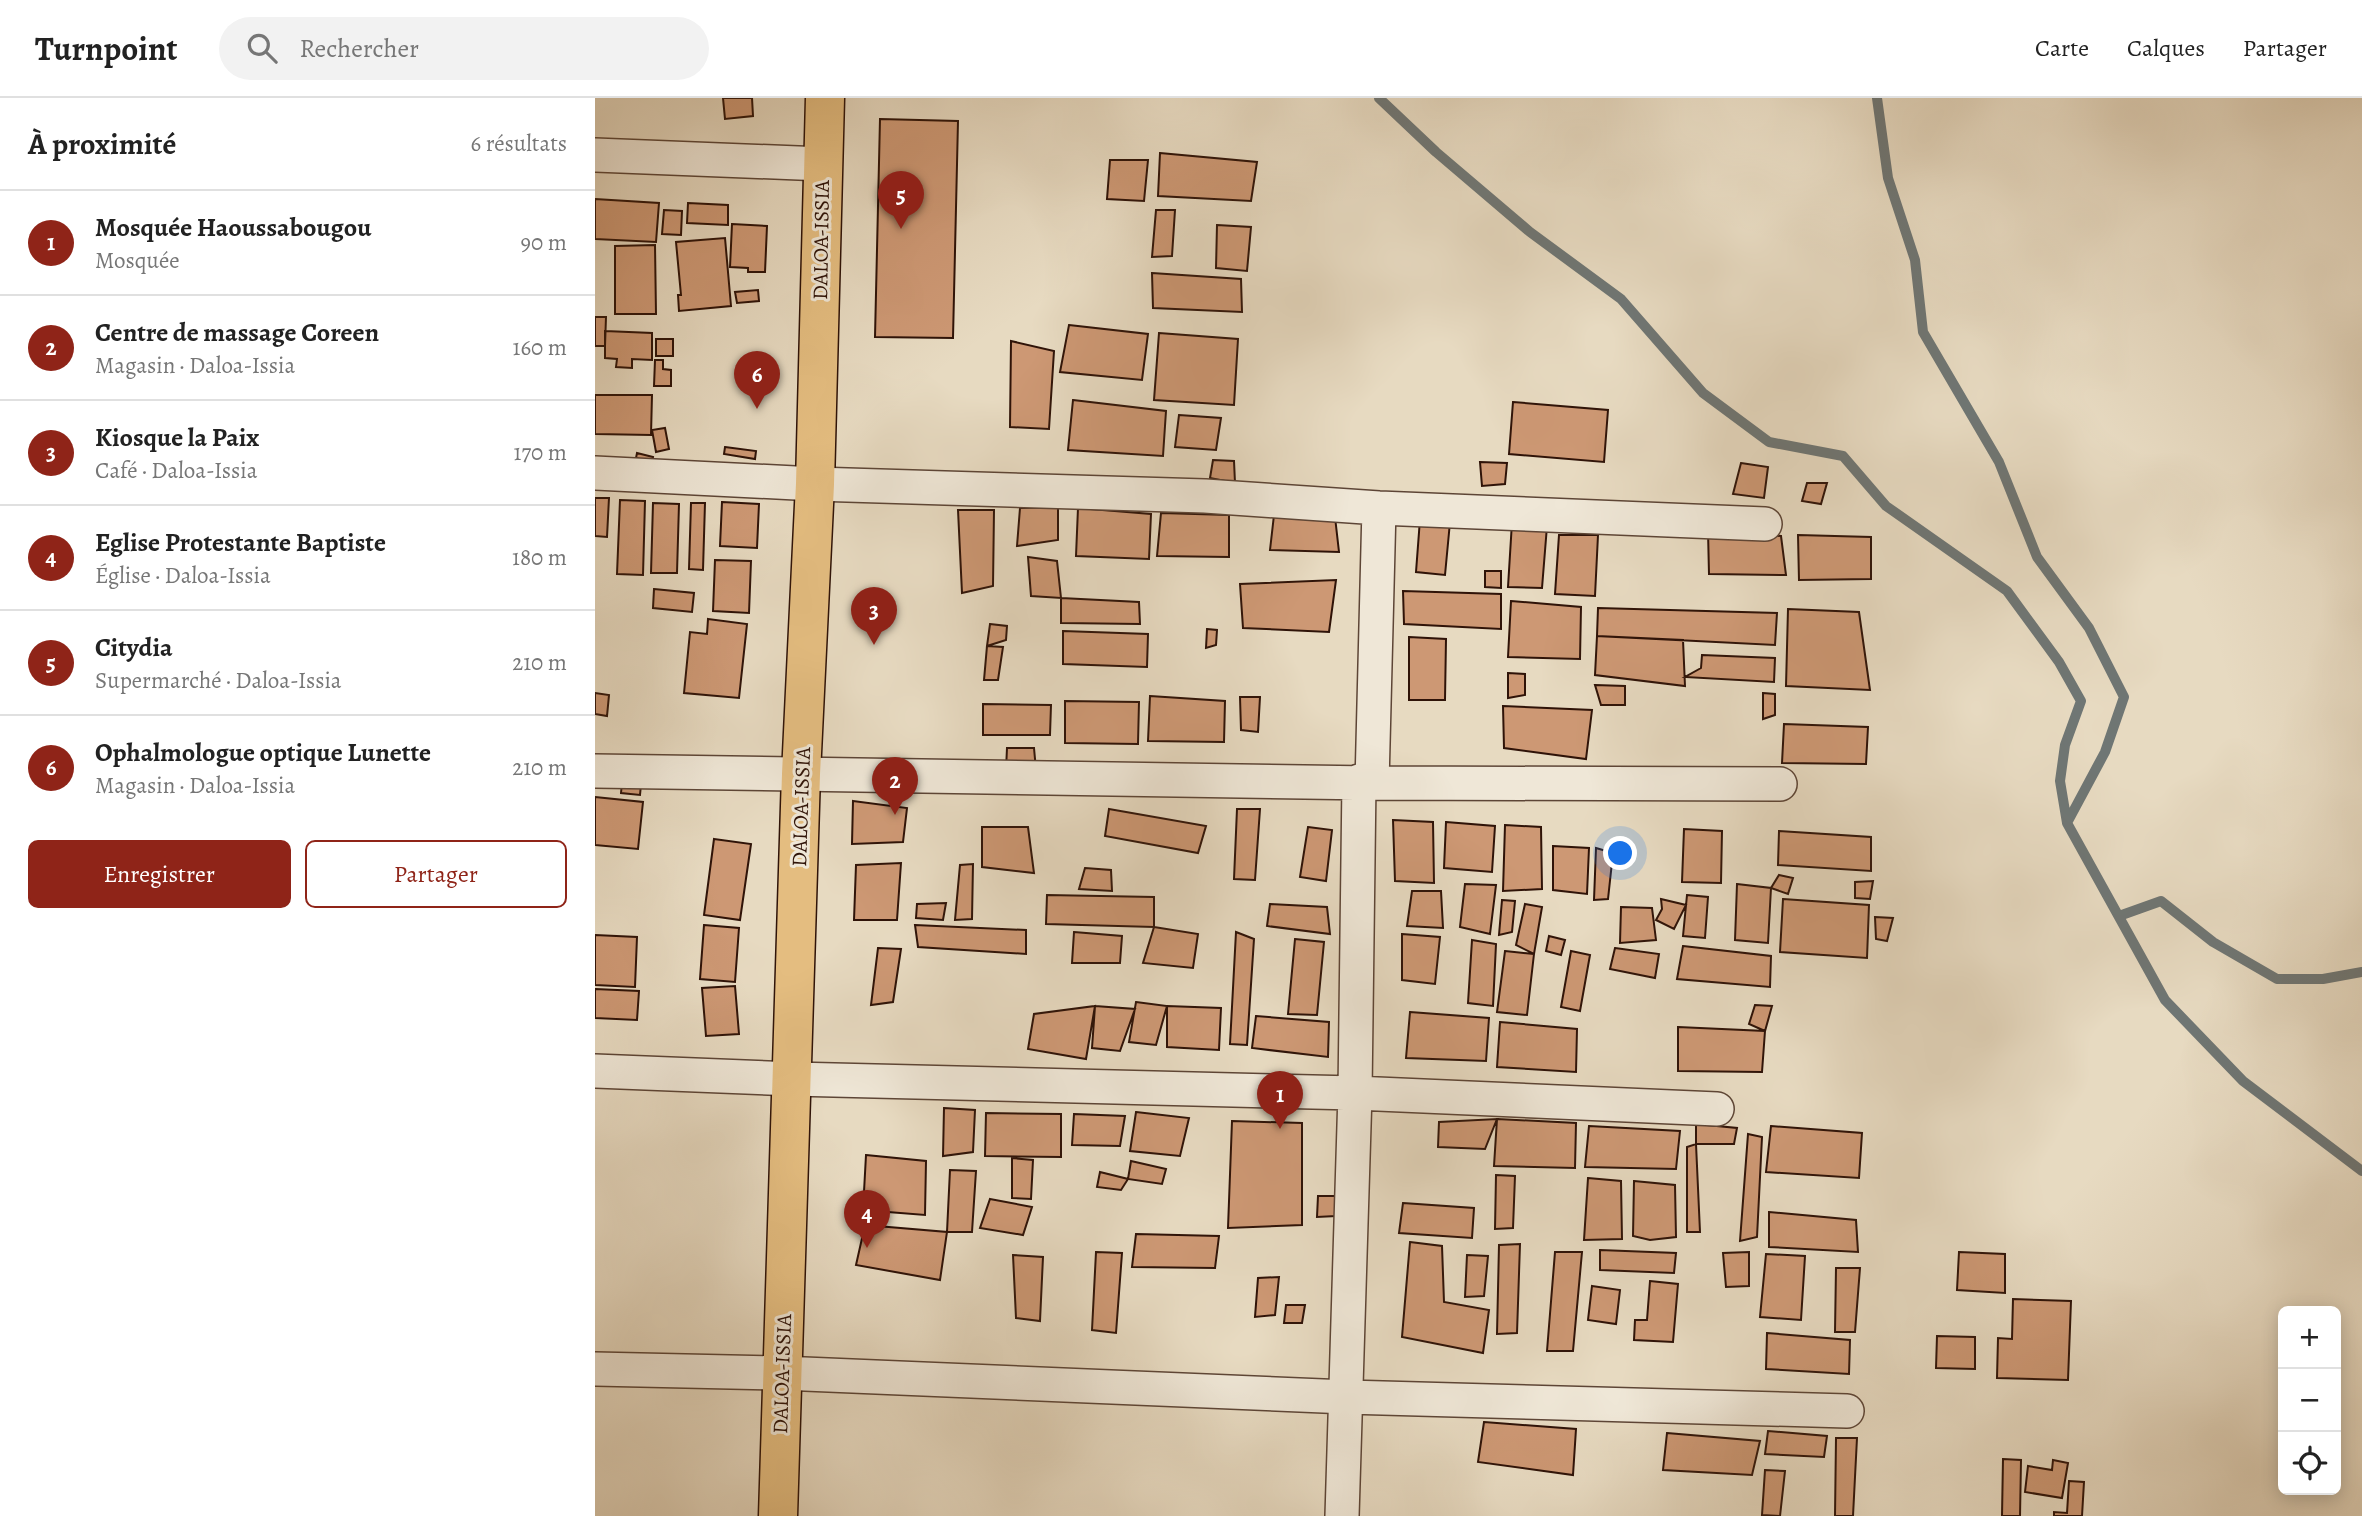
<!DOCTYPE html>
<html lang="fr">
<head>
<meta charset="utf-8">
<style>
	:root { --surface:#fff; --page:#f2f2f2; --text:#222; --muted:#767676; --line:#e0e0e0; --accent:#8f2418 }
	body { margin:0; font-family:Alegreya,serif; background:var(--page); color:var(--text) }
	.controls { position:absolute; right:21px; bottom:21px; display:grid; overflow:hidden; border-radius:10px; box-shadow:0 4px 18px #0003 }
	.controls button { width:63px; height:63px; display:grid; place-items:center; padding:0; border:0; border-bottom:2px solid var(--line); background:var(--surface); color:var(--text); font:35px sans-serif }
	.you { position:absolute; left:1026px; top:756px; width:24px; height:24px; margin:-18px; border:5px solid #fff; border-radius:50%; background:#1a73e8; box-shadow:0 0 0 10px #1a73e833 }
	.badge { display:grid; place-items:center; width:46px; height:46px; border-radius:50%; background:var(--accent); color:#fff; font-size:23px; font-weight:700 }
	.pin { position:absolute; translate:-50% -58px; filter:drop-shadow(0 2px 4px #0008) }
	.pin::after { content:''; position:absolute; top:37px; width:24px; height:21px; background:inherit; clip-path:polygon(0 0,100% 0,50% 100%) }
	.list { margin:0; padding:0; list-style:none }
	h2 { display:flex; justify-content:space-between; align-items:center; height:91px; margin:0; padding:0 28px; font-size:30px }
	h2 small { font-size:23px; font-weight:400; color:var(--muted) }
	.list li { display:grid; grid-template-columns:46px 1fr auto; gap:21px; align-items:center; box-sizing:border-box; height:105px; padding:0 28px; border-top:2px solid var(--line) }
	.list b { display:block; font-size:26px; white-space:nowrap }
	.list p { margin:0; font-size:23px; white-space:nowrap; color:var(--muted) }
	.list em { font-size:23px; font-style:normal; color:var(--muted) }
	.actions { display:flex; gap:14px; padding:21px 28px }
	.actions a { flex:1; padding:16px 0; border:2px solid var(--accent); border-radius:10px; text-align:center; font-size:24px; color:var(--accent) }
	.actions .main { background:var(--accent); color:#fff }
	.icon { flex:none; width:38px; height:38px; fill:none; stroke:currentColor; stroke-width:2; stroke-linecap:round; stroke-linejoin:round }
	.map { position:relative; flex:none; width:1767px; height:1418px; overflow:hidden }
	header { display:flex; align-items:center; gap:42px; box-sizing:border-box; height:98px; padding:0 35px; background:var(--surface); border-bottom:2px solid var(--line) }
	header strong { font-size:33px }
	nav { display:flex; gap:38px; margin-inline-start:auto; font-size:24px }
	.search { width:490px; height:63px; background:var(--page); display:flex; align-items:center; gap:18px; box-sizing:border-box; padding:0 24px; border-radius:38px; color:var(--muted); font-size:26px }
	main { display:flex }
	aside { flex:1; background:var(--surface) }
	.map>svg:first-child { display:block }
</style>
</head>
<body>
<header>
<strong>Turnpoint</strong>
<div class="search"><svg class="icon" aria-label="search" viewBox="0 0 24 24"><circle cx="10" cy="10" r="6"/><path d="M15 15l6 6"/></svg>Rechercher</div>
<nav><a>Carte</a><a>Calques</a><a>Partager</a></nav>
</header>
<main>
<aside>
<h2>À proximité<small>6 résultats</small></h2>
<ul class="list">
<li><span class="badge">1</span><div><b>Mosquée Haoussabougou</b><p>Mosquée</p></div><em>90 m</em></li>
<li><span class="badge">2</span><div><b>Centre de massage Coreen</b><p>Magasin · Daloa-Issia</p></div><em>160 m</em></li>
<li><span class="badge">3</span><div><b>Kiosque la Paix</b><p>Café · Daloa-Issia</p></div><em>170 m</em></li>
<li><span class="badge">4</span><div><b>Eglise Protestante Baptiste</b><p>Église · Daloa-Issia</p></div><em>180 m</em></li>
<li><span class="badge">5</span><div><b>Citydia</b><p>Supermarché · Daloa-Issia</p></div><em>210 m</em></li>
<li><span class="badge">6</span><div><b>Ophalmologue optique Lunette</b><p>Magasin · Daloa-Issia</p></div><em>210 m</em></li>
</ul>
<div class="actions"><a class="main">Enregistrer</a><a>Partager</a></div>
</aside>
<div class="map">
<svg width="1767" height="1418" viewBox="0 0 1767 1418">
	<rect width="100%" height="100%" fill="#e7dac1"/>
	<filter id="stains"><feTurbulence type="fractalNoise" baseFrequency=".00286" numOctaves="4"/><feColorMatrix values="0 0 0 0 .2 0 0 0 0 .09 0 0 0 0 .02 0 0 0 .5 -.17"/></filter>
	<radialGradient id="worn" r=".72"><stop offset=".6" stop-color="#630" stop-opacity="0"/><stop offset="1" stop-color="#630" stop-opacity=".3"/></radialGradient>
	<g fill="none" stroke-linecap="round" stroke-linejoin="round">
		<path stroke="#6f7674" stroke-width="10" d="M784,0L841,54L935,134L1026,201L1108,295L1174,344L1248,358L1291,408L1412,493L1464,564L1486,603L1470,647L1465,683L1472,725L1570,902L1648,983L1767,1073
			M1282,0L1293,80L1320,162L1328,234L1404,364L1442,459L1494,530L1529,599L1510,654L1472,725
			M1524,818L1566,803L1618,844L1682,881H1728L1767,874"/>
	</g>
	<path fill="#cd9874" stroke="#2f1308" stroke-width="2" d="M128,0H157L158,18L130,21Z
		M285,21L363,23L358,240L280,239Z
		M565,55L662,64L656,103L563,98Z
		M515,62H553L549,103L512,101Z
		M0,101L64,105L61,144L0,141Z
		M93,105L133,107V127L92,125Z
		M69,112L87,113L86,137L67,136Z
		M561,112H580L577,158L557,159Z
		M137,126L172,128L170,174H153V170L135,169Z
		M622,127L656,129L652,173L621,170Z
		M130,140L136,208L84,213L83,197H86L81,144Z
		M60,147L61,216H20V148Z
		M557,175L646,181L647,214L558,210Z
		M163,192L164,203L142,205L140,194Z
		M0,219H11L10,248H0Z
		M474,227L553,236L547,282L465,274Z
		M10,233L57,235V262L37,261V270L21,269L22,261L10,260Z
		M564,235L643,241L639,307L559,302Z
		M61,241H78V258H61Z
		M416,243L459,253L454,331L415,329Z
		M60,262H68V271L76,272V288H59Z
		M0,297H57L56,337L0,336Z
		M478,302L571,313L568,358L473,352Z
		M918,304L1013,312L1009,364L914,356Z
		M584,317L626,320L621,352L580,349Z
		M70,330L74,351L61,354L57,332Z
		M130,349L161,353L160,361L129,356Z
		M42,355L58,359L57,364L41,360Z
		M618,362L639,363L640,385L615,380Z
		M885,364L912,365L910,386L887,388Z
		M1146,365L1173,369L1169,400L1138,396Z
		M1212,385H1232L1226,406L1207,403Z
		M0,400H14L12,439L0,438Z
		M25,402L50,403L48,477L22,476Z
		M127,404L164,406L162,450L125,448Z
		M58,405L84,406L82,475H56Z
		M96,405H110L108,472L94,471Z
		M463,409V442L422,448L425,410Z
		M483,410L556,416L554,461L481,458Z
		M363,412H399L398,488L367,495Z
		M566,415L634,417V459L562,458Z
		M679,417L740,419L744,454L675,452Z
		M825,421L855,424L850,477L821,474Z
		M917,424L952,428L947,490L913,489Z
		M1113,433L1186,438L1191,477L1114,476Z
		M964,437H1003L1000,498L960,496Z
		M1203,437L1276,439V481L1204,482Z
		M433,459L462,463L466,500L436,498Z
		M120,462L156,463L154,515L118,513Z
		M890,473H906V490L890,489Z
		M741,482L734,534L648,530L645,486Z
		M59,491L99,495L97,514L58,510Z
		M808,493L906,496V531L809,526Z
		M466,500L544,504L545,526L466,525Z
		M916,503L986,509L985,561L913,559Z
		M1003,510L1182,515L1180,547L1002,538Z
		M1193,511L1264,514L1275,592L1191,588Z
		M113,521L152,526L144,600L89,595L95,534L112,536Z
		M395,526L412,528L411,542L392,548Z
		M612,531L622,532L621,547L611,550Z
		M468,533L553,536L552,569L468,566Z
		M1002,538L1088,542L1090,588L1000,577Z
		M814,539L851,541L850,602H814Z
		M392,548L408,549L403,582H389Z
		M1107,557L1180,560L1179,584L1090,579L1106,570Z
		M913,575L930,576V597L913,600Z
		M1000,587L1030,588V607H1006Z
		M0,595L14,597L12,618L0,616Z
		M1168,595L1180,596V617L1168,621Z
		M555,598L630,603L629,644L553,643Z
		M645,599H665L663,634L646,632Z
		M470,603L544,604L543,646L470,645Z
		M388,606L456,607L455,637H388Z
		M908,608L997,612L991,661L909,650Z
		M1189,626L1273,629L1271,666L1187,665Z
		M412,650H439L441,672H411Z
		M28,674L47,676L45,697L26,695Z
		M0,699L48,704L43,751L0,747Z
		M258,703L312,710L308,744L257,746Z
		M514,711L611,728L603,755L510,738Z
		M642,711H665L660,782L639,781Z
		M798,722L838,724L839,785L800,783Z
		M851,724L900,728L897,774L849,770Z
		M910,727L946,729L947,791L908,793Z
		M387,729H433L439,775L387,769Z
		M713,729L737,732L731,783L705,779Z
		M1089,731L1127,733L1126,785L1087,784Z
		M1184,733L1276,739V773L1183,767Z
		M119,741L156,746L145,822L109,817Z
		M958,748L994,750L992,796L958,792Z
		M1001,750L1018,755L1013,801L999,802Z
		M306,765L302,822H259L261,767Z
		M378,766L377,821L360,822L365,767Z
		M490,770L516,772L517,793L484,791Z
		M1184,777L1198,780L1193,796L1176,790Z
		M1278,783L1275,801L1260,800V784Z
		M870,786L901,787L895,836L865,829Z
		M1142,786L1176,790L1173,845L1140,842Z
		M817,793H846L848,830L812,828Z
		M452,797L559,799V829L451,826Z
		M1092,797L1113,799L1110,840L1088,838Z
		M1066,801L1091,807L1079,831L1061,822L1067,811Z
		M1188,801L1274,807L1272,860L1185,854Z
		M907,802L920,803L917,834L904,837Z
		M351,805L348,822L321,820L322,806Z
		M675,806L732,809L735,836L672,828Z
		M930,806L947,809L939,856L921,847Z
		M1026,809L1057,810L1061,842L1025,845Z
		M1280,819L1298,820L1292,843L1281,841Z
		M109,827L144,830L140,884L105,881Z
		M320,827L431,832V856L323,849Z
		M559,829L603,836L598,870L548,865Z
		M479,834L527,838L525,865H477Z
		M641,834L659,841L652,947L635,946Z
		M807,836L845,839L840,886L807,882Z
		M0,837L42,839L40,889L0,887Z
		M954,838L970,842L966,857L951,853Z
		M700,841L729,844L722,917L693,916Z
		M877,842L901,846L898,908L873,905Z
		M1088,848L1176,858L1175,889L1082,881Z
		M283,850L306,851L298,904L276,907Z
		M1020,850L1064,856L1060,880L1015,871Z
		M910,853L939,856L932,917L902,914Z
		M976,853L995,857L985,913L966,909Z
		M140,888L144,936L111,938L107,890Z
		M0,891L44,893L42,922L0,920Z
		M541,904L572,908L561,947L534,944Z
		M1160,907L1177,908L1170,933L1154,926Z
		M500,908L540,911L525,953L497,950Z
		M500,908L491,961L433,951L439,916Z
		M572,908L626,910L624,952L572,949Z
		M815,914L894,920L891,963L811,960Z
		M661,918L734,924L733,959L657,950Z
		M905,924L982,931L981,974L902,969Z
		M1083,929L1170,933L1167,974L1083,973Z
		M349,1010L380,1012L378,1054L348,1058Z
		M541,1014L594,1020L585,1058L535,1053Z
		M391,1015L466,1016V1059L390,1058Z
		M479,1016L530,1018L525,1048L477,1047Z
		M902,1021L981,1025L980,1070L899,1068Z
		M902,1021L890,1051L843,1049L844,1024Z
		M637,1023L707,1025V1127L633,1130Z
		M1101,1026L1142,1030L1139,1046H1101Z
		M994,1028L1085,1033L1081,1071L990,1069Z
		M1176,1028L1267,1035L1264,1080L1171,1074Z
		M1153,1036L1167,1039L1162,1139L1145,1143Z
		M1101,1046L1105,1134H1092V1049Z
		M271,1057L331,1063L330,1117L268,1112Z
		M417,1060L438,1062L436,1101L417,1100Z
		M536,1063L571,1071L567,1086L533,1081Z
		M355,1072L381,1073L377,1134H352Z
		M505,1074L533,1081L526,1092L502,1089Z
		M901,1077L920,1078L918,1130L900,1131Z
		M993,1080L1026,1083L1027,1141L989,1142Z
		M1039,1083L1080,1087L1081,1139L1055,1142L1038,1138Z
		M723,1098H741V1118L722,1119Z
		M395,1101L437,1109L428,1137L385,1130Z
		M808,1105L879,1110L877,1140L804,1135Z
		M1174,1114L1261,1122L1263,1154L1174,1149Z
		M270,1127L352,1134L345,1182L261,1167Z
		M541,1136L624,1138L620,1170L537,1169Z
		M815,1144L847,1148L849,1204L894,1212L888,1255L807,1239Z
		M925,1146L922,1235L902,1236L904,1147Z
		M1005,1152L1081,1155L1079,1175L1005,1172Z
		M501,1154L527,1155L521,1235L497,1232Z
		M960,1154H987L978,1253H952Z
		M1154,1154V1188L1131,1189L1128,1155Z
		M1364,1154L1410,1156V1195L1362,1192Z
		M1171,1156L1210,1158L1206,1222L1165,1219Z
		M418,1157L448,1159L445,1223L421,1220Z
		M872,1157L893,1158L889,1198L870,1199Z
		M1241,1170H1265L1260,1234H1240Z
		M684,1179L680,1217L660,1219L663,1180Z
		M1055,1183L1083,1186L1078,1244L1039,1242L1040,1222H1052Z
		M997,1188L1025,1192L1021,1226L993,1222Z
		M1418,1201L1476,1203L1473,1282L1402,1280L1403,1240L1417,1241Z
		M691,1207H710L707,1225H689Z
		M1172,1235L1255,1242L1254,1276L1171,1271Z
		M1342,1238L1380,1239V1271L1341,1270Z
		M889,1324L981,1331L978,1377L883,1364Z
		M1173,1333L1232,1338L1229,1359L1170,1356Z
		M1072,1335L1165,1343L1157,1377L1068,1372Z
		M1241,1340H1262L1258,1418H1240Z
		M1408,1361L1426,1362L1425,1418H1407Z
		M1458,1362L1473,1365L1467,1400L1430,1394L1433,1368L1457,1372Z
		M1170,1372L1190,1373L1185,1418L1167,1417Z
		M1474,1383L1489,1384L1487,1418H1459V1414L1472,1415Z"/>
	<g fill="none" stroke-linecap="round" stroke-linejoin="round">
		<defs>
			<path id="minor" d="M0,57L228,66
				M0,375L220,386L610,398L784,410L1170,426
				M0,673L777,685L1185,686
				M777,685L784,410
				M0,973L198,981L760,995L1122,1011
				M0,1271L186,1275L752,1299L1252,1313
				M747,1418L760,995L764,683"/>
			<path id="primary" d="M183,1418L206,676L220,386L230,0"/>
		</defs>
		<use href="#minor" stroke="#5d4536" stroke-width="36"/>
		<use href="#primary" stroke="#2f1308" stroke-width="41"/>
		<use href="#minor" stroke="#efe7d7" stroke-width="33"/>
		<use href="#primary" stroke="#e4bd80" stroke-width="38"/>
	</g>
	<g text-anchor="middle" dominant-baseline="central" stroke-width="6" stroke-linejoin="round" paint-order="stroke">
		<g font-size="21" fill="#2f1308" stroke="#efe7d7">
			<text transform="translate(226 142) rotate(-89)">DALOA-ISSIA</text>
			<text transform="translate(206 709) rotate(-88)">DALOA-ISSIA</text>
			<text transform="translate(187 1276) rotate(-88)">DALOA-ISSIA</text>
		</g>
	</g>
	<rect width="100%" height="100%" filter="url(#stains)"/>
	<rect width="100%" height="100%" fill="url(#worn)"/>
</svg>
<div class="controls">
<button>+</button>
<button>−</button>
<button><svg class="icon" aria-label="locate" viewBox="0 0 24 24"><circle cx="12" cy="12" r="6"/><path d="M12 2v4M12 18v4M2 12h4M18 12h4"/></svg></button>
</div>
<div class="you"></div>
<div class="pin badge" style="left:685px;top:1031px">1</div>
<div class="pin badge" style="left:300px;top:717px">2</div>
<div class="pin badge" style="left:279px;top:547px">3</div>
<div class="pin badge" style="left:272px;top:1150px">4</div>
<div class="pin badge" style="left:306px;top:131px">5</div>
<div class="pin badge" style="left:162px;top:311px">6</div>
</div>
</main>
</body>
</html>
